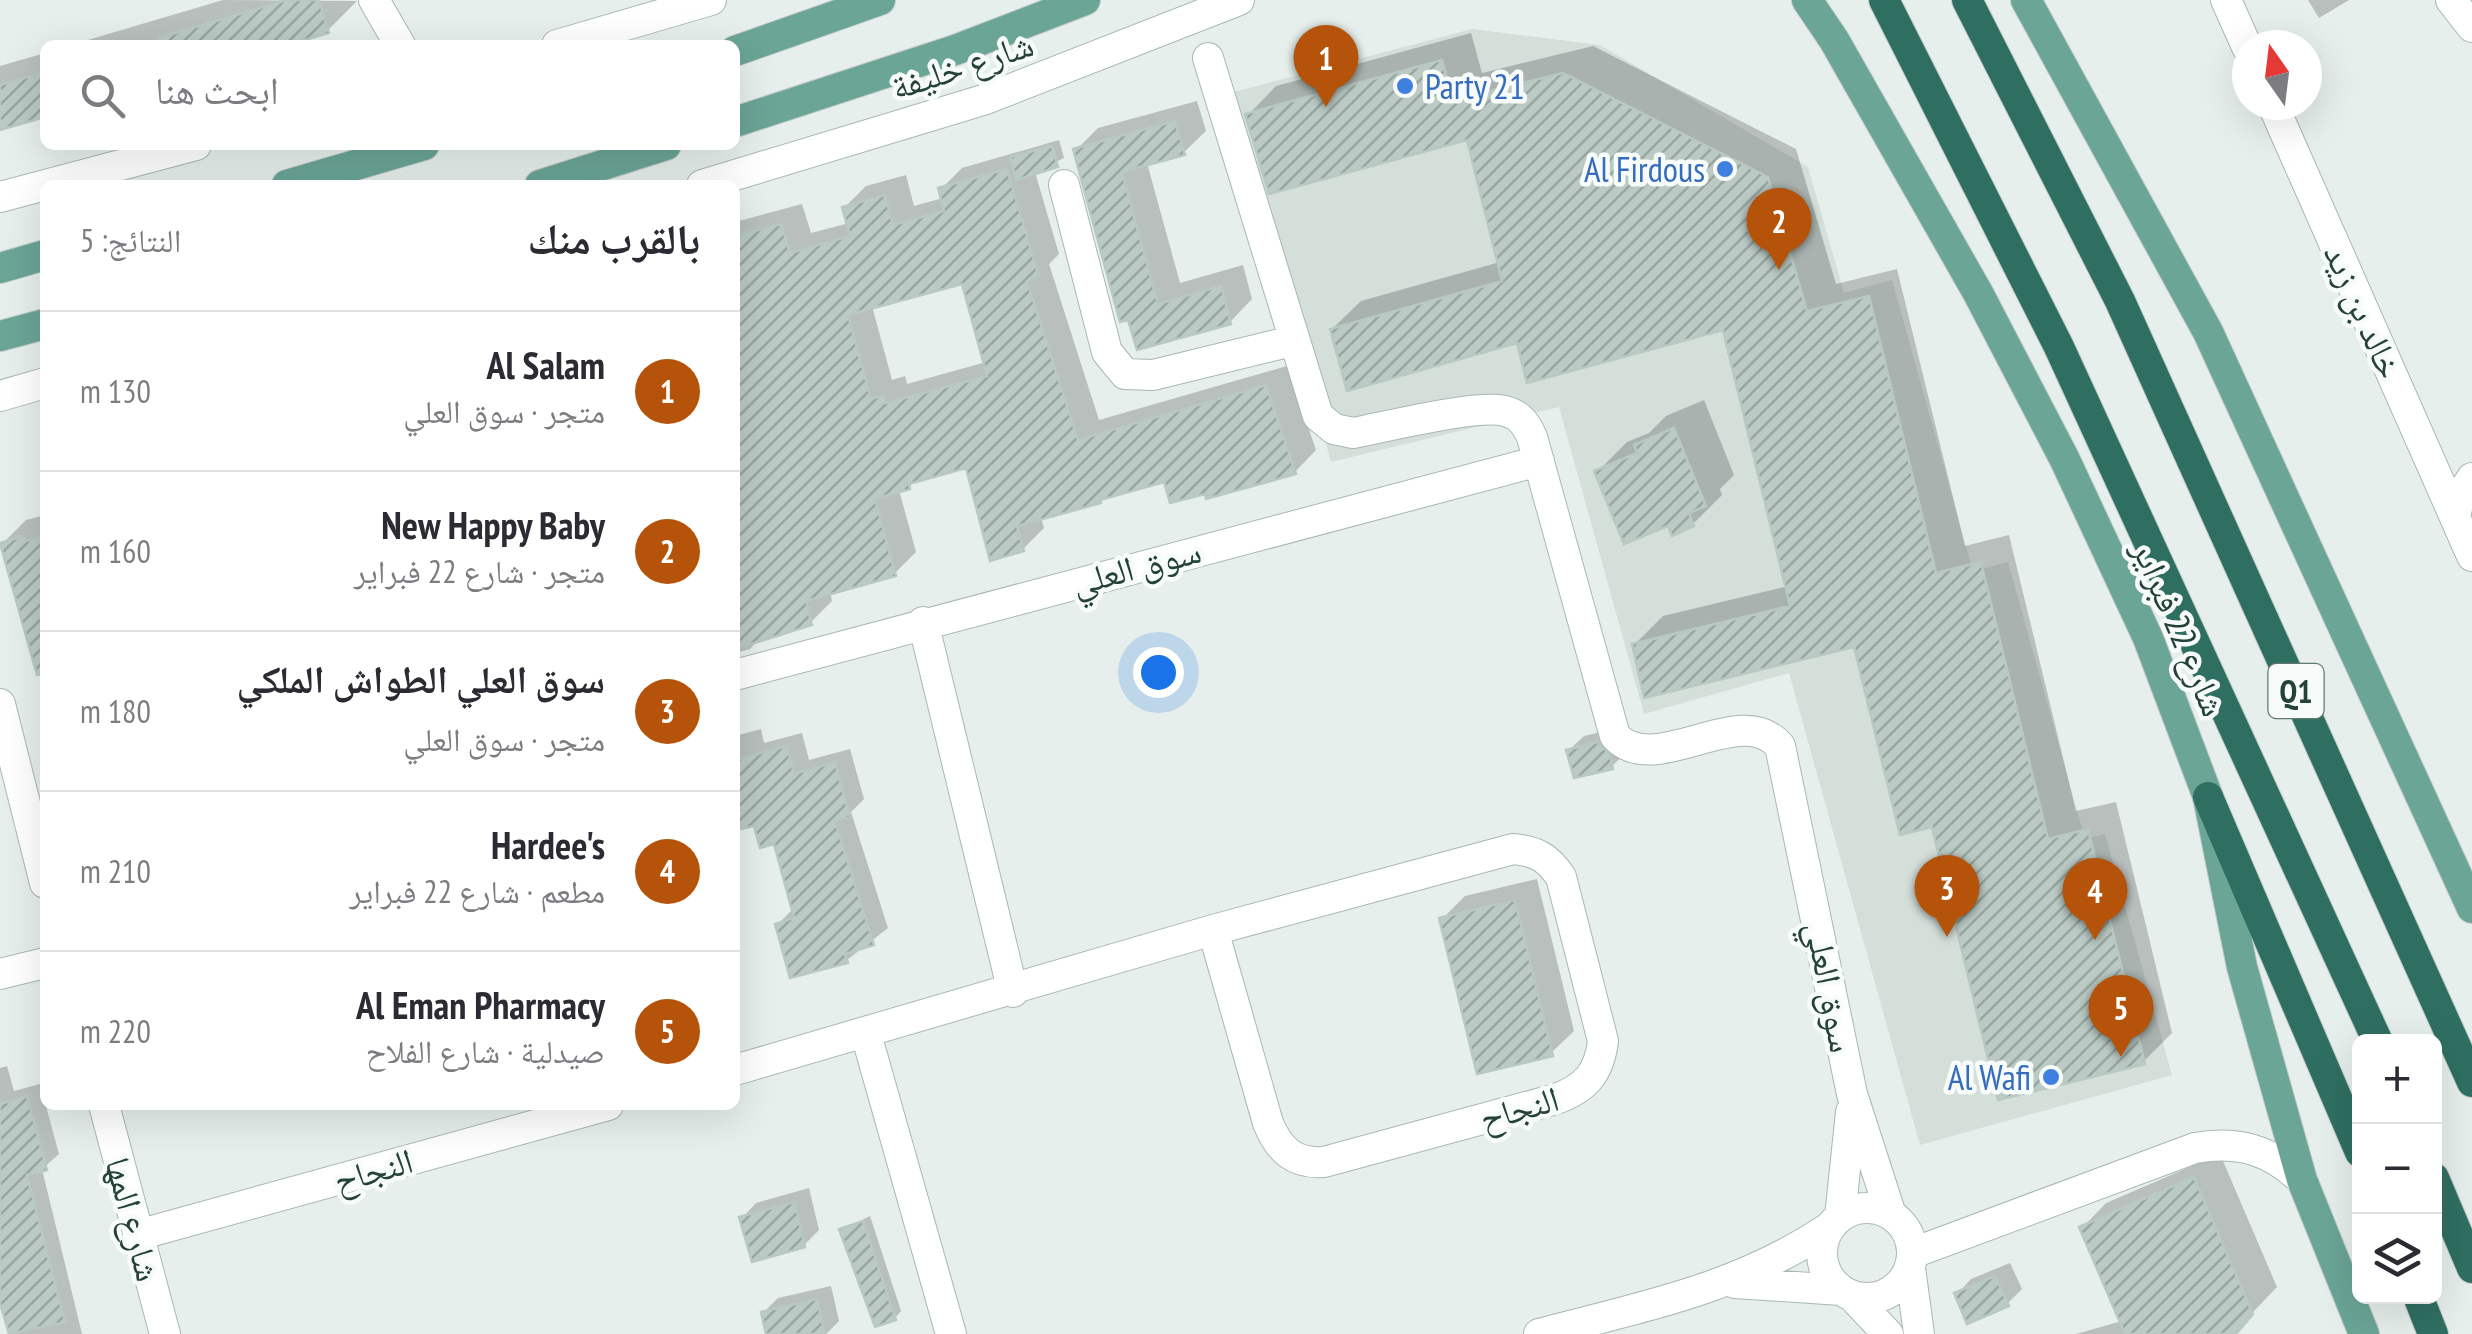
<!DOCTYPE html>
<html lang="ar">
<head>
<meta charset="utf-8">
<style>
	:root { --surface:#fff; --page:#f2f2f3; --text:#2b2b33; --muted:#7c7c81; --line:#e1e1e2; --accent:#b45309 }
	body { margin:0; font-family:"PT Sans Narrow","Noto Naskh Arabic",sans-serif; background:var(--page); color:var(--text); direction:rtl }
	.controls { position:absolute; right:30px; bottom:30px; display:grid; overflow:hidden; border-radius:15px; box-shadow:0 10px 40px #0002 }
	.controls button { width:90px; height:90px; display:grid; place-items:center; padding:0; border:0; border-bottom:2px solid var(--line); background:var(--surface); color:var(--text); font:50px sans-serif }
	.compass { position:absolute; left:2232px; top:30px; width:90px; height:90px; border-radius:50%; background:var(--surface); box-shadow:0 10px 40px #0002; rotate:346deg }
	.you { position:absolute; left:1158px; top:672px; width:35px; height:35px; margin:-25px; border:8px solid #fff; border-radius:50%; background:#1a73e8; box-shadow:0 0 0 15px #1a73e833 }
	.badge { display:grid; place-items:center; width:65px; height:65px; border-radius:50%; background:var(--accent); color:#fff; font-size:32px; font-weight:700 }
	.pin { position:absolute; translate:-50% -82px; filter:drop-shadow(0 2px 5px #0008) }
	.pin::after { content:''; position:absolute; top:52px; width:35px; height:30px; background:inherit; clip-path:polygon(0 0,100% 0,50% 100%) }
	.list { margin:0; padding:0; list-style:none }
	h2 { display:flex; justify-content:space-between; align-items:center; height:130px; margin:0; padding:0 40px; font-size:42px }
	h2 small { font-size:32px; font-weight:400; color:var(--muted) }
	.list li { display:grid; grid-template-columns:65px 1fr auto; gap:30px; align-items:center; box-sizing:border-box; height:160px; padding:0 40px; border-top:2px solid var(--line) }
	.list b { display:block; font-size:38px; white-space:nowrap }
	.list p { margin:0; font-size:32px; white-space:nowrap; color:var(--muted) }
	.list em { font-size:32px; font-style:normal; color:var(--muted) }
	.icon { flex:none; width:55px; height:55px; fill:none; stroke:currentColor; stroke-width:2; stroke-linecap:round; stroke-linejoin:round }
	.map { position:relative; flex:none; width:2472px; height:1334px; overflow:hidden; direction:ltr }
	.search { position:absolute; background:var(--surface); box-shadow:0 10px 40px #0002; left:40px; top:40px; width:700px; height:110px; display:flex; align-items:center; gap:25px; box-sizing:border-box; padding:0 35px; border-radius:15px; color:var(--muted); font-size:38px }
	.panel { position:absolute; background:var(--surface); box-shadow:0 10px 40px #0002; left:40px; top:180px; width:700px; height:930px; border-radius:15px; direction:rtl }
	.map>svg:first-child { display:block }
</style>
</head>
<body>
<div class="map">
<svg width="2472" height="1334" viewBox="0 0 2472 1334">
	<defs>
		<pattern id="building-hatch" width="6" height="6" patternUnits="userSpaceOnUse" patternTransform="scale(2.5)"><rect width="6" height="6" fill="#bbcac4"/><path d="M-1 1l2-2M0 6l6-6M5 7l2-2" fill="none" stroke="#98a6a0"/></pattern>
	</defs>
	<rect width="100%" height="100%" fill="#e6efeb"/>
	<path fill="#d4dfda" d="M1472,29L1600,45L1808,167L1844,293L1892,280L1973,571L2008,562L2085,839L2105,834L2172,1075L1920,1145L1789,673L1644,714L1559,407L1331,462L1230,93Z"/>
	<path fill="#0003" fill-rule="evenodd" d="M223,0L357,1L327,31L279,45H71Z
		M2308,0H2349L2319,18Z
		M1471,33L1482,73L1593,46L1796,149L1836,284L1897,269L1965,546L2009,535L2076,811L2116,802L2172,1033L2143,1062L1933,824L1856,644L1634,645L1663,616L1788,586L1725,327L1519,340L1332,329L1361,301L1500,262L1469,137L1248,115L1276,86Z
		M45,53V114L0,128V66Z
		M1197,101L1206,131L1183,153L1147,163L1180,283L1243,265L1252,299L1230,322L1139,347L1076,150L1098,128Z
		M1059,140L1064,158L1035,172L1059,254L1049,264L1099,420L1287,366L1316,450L1295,472L1207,491L1166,479L1041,517L1044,528L1023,549L968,465L916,479L899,490L916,552L895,573L830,592L832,601L811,622L759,639L750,649L735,653V222L802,204L811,233L849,223L845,207L866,186L906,175L914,206L943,198L941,189L962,168ZM963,281L986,362L907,384L905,376L892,380L872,306Z
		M1704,400L1734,475L1720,489L1722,495L1693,524L1669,523L1597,472L1627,442L1649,433L1666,416Z
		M45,515V694L3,543L26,520Z
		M761,729L764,743L802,733L809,760L850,749L864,799L851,812L888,928L847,960L778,924L794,908L775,841L735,800V736Z
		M1613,729L1627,752L1612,766L1569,750L1584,736Z
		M1537,879L1574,1031L1551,1053L1442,919L1465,896Z
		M7,1066L14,1091L40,1084L59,1154L42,1169L82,1334H10L0,1295V1068Z
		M2220,1154L2277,1287L2232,1334H2076L2122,1321L2082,1228L2106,1203Z
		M809,1188L819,1230L804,1245L742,1218L756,1203Z
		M870,1216L901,1311L895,1318L842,1230Z
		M2010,1263L2022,1289L2007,1304L1957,1294L1971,1279Z
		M831,1286L839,1321L826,1334H768L763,1313L778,1298Z"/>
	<path fill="url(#building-hatch)" stroke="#b8c9c2" stroke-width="2.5" fill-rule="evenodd" d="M287,0H319L329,33L288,45H159L158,38Z
		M1442,60L1453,100L1563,73L1768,177L1807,311L1869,296L1936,573L1981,562L2048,839L2088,829L2145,1064L1998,1100L1932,827L1900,835L1854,647L1644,698L1632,644L1790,606L1723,330L1527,383L1517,343L1347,391L1330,329L1502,281L1467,140L1269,194L1245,114Z
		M45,72V117L0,130V85Z
		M1175,121L1185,155L1122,172L1158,304L1221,286L1231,324L1137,350L1128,320L1120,322L1073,149Z
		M1052,146L1058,167L1016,180L1010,157Z
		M1007,169L1039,277L1027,281L1078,440L1266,385L1296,474L1206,499L1205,494L1170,503L1164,482L1100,500L1101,503L1017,526L1024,551L990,561L966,468L909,484L910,489L875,499L896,576L806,601L812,625L735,649V236L781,224L790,253L850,236L842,207L885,195L893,225L944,211L938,188ZM962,284L987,376L886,403L884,395L871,399L848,315Z
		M1674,428L1706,506L1689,513L1694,526L1672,536L1668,526L1624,544L1594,471L1637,453L1634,445Z
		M24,536L26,541L45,536V674L37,675L0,543Z
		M1598,742L1610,755L1613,769L1574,778L1566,750Z
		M787,746L794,774L835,762L850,817L835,821L874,945L845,954L848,963L790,978L775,924L794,918L774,844L760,848L754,826L741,829L735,809V760Z
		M1515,900L1553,1056L1477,1074L1439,918Z
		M27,1096L47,1170L27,1175L65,1322L9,1334L0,1303V1104Z
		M2194,1177L2253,1314L2236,1334H2125L2079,1227Z
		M795,1202L805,1247L752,1262L739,1217Z
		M863,1221L896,1320L875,1327L839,1229Z
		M1995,1276L2009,1306L1967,1324L1954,1293Z
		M817,1299L825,1334H766L761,1312Z"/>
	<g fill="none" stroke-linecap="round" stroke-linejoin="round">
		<defs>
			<path id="minor" d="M374,0L400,45
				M2226,0L2247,47
				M2451,0L2472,27
				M557,45L711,0
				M1208,58L1318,416L1334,429L1353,433C1385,427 1477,404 1505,411C1520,415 1526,424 1532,437L1615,736C1656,780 1740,699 1780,746L1852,1094L1891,1215
				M2273,105L2472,556
				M702,185L983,100L1239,0
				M1064,185L1107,352L1125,374L1153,375L1292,341
				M0,197L196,145
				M0,396L45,383
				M2455,516L2460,496L2472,478
				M923,622L1013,992
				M735,675L1539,461
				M0,704L45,883
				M0,974L45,963
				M866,1034L951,1334
				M735,1070L1213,930L1513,849C1537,851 1548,858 1561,877L1603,1041C1599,1073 1586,1088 1556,1099L1324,1162C1294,1164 1279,1150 1268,1123L1213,930
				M104,1105L165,1334
				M1822 1253a45 45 0 1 1 90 0a45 45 0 1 1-90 0Z
				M1840,1217L1851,1112
				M138,1235L608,1105
				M1913,1253L2195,1148C2238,1140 2270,1150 2302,1180
				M1910,1268L1919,1334
				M1735,1283L1841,1290
				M1852,1296L1888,1334
				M1539,1334C1644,1306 1738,1289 1830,1227"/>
			<path id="major" d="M1807,0L1834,40L1978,293L2065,460L2148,638L2208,797L2242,967L2302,1180L2364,1334
				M2026,0L2208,332L2472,908
				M735,51L880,0
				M735,122L955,50L1085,0
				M287,185L424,145
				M540,185L666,145
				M0,268L45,255
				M0,336L45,324"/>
			<path id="highway" d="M1884,0L2059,347L2378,1042
				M1967,0L2120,301L2472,1082
				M2208,797L2360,1152
				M2434,1178L2472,1268
				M2418,1296L2433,1334"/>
		</defs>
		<use href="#minor" stroke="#a8b8b2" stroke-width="32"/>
		<use href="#major" stroke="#c2cac8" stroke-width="32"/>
		<use href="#highway" stroke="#c2cac8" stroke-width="32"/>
		<use href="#minor" stroke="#fff" stroke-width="30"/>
		<use href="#major" stroke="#6aa596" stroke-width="30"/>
		<use href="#highway" stroke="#2f6f62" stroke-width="30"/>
	</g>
	<g fill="#3f7fe0" stroke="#f7fbf9" stroke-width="4">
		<circle cx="1405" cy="86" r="10"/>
		<circle cx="1725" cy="169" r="10"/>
		<circle cx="2051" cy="1077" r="10"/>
	</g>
	<g text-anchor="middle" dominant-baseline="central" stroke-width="9" stroke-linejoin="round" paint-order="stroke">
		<rect fill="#f7fbf9" stroke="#637a73" stroke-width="2.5" x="2268.5" y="664" width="55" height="54" rx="8"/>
		<g font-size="32" font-weight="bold" fill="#24423a">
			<text x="2296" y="691">Q1</text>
		</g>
		<g font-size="35" fill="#24423a" stroke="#f7fbf9">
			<text transform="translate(962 65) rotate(-18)">شارع خليفة</text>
			<text transform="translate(2364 311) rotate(66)">خالد بن زيد</text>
			<text transform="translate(1136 566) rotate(-15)">سوق العلي</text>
			<text transform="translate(2180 628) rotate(67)">شارع 22 فبراير</text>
			<text transform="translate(1831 987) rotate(79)">سوق العلي</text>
			<text transform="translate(1519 1108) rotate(-16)">النجاح</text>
			<text transform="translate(373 1170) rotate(-16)">النجاح</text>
			<text transform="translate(134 1219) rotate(75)">شارع المها</text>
		</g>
		<g font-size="35" fill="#366cbe" stroke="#f7fbf9" text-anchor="end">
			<text x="1425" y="86" text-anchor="start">Party 21</text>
			<text x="1705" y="169">Al Firdous</text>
			<text x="2031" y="1077">Al Wafi</text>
		</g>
	</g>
</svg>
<div class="controls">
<button>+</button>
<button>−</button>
<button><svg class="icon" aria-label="layers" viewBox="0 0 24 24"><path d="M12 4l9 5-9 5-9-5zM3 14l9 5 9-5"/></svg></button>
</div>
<svg class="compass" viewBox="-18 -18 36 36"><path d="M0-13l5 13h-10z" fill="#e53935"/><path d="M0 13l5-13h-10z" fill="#7c7c81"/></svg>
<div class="you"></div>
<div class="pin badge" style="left:1326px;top:107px">1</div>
<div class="pin badge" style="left:1779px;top:270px">2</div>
<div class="pin badge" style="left:1947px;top:937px">3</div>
<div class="pin badge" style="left:2095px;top:940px">4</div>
<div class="pin badge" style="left:2121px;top:1057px">5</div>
<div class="search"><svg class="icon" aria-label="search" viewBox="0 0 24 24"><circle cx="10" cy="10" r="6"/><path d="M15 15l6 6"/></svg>ابحث هنا</div>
<section class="panel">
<h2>بالقرب منك<small>النتائج: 5</small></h2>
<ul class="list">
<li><span class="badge">1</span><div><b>Al Salam</b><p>متجر · سوق العلي</p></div><em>130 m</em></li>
<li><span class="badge">2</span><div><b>New Happy Baby</b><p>متجر · شارع 22 فبراير</p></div><em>160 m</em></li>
<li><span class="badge">3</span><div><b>سوق العلي الطواش الملكي</b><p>متجر · سوق العلي</p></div><em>180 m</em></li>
<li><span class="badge">4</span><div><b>Hardee's</b><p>مطعم · شارع 22 فبراير</p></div><em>210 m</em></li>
<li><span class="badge">5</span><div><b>Al Eman Pharmacy</b><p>صيدلية · شارع الفلاح</p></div><em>220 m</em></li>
</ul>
</section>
</div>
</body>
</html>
